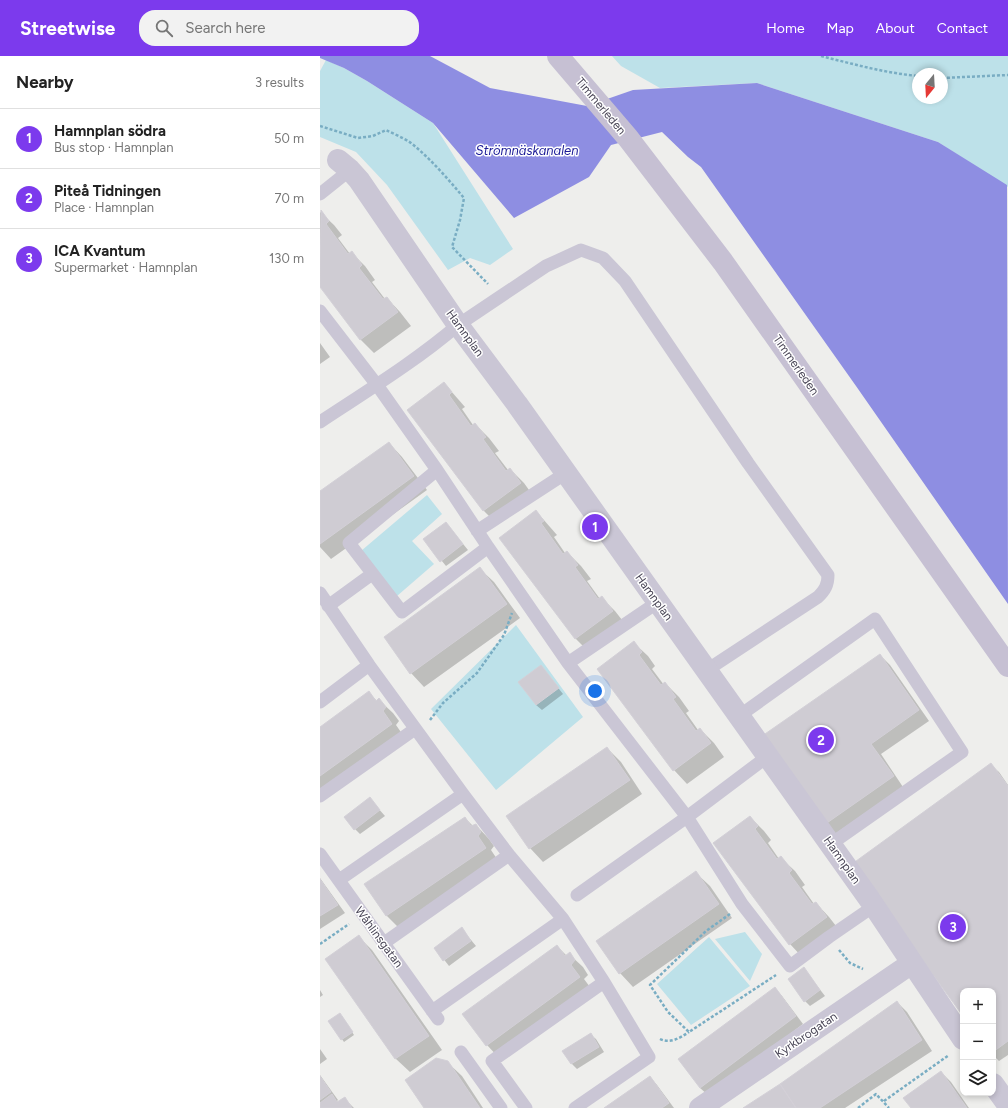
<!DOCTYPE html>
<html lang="en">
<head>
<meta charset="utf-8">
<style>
	:root { --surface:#fff; --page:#f2f2f2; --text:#222; --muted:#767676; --line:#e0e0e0; --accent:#7c3aed }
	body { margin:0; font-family:Figtree,sans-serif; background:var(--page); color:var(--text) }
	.controls { position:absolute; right:12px; bottom:12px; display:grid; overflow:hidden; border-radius:8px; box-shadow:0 2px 6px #0003 }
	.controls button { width:36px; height:36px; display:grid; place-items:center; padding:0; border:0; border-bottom:1px solid var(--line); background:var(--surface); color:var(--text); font:20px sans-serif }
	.compass { position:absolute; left:592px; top:12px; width:36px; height:36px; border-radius:50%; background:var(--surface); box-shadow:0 2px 6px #0003; rotate:198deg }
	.you { position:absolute; left:275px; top:635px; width:14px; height:14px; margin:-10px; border:3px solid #fff; border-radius:50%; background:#1a73e8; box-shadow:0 0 0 6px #1a73e833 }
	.badge { display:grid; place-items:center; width:26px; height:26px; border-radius:50%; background:var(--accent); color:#fff; font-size:13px; font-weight:700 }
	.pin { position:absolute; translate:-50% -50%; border:2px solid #fff; box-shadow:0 1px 4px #0006 }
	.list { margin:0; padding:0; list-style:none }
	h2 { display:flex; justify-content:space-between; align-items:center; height:52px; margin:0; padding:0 16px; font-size:17px }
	h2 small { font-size:13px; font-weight:400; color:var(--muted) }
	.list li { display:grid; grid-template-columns:26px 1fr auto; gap:12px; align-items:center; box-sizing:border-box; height:60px; padding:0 16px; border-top:1px solid var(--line) }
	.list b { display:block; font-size:15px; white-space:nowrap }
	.list p { margin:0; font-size:13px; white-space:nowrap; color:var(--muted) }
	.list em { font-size:13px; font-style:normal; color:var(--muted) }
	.icon { flex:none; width:22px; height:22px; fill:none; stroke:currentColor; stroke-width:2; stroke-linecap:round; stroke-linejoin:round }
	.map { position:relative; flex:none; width:688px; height:1052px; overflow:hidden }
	header { display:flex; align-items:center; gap:24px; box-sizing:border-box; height:56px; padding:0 20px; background:var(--accent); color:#fff }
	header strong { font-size:19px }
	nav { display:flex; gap:22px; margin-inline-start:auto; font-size:14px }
	.search { width:280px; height:36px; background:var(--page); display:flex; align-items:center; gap:10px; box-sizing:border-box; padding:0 14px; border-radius:16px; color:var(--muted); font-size:15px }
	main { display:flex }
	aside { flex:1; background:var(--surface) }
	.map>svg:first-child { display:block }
</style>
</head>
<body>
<header>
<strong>Streetwise</strong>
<div class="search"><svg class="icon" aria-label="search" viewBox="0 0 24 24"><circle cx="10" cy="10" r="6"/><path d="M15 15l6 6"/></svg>Search here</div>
<nav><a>Home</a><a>Map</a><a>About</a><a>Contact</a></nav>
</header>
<main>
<aside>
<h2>Nearby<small>3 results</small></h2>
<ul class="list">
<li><span class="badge">1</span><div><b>Hamnplan södra</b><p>Bus stop · Hamnplan</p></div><em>50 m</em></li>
<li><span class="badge">2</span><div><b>Piteå Tidningen</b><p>Place · Hamnplan</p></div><em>70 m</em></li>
<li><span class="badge">3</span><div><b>ICA Kvantum</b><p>Supermarket · Hamnplan</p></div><em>130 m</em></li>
</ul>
</aside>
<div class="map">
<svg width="688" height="1052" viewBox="0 0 688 1052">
	<rect width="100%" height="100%" fill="#eeeeec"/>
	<path fill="#bde1e9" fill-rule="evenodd" d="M292,0H688V131L618,86L437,27L340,32L301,10ZM598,18H622V42H598Z
		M6,4L24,12L47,25L113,67L193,193L170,209L150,202L128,214L67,129L36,96L0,81V15Z
		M107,439L122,458L92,485L114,508L77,540L41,495Z
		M196,569L263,661L176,734L111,653Z
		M425,876L442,898L430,925L395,883Z
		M389,881L430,930L371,969L337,928Z"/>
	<path fill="#8e8ee2" d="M0,0H110L170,32L267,50L313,34L437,27L618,86L687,129L688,548L536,330L381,111L368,101L342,76L291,89L269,121L194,162L113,67L47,25L24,12L0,2Z"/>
	<path fill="#0003" d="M0,156L14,169L22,179L18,182L30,198L32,197L45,210L55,224L52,226L65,243L67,242L80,256L91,270L54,297L40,283L0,229Z
		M0,287L10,301L0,308Z
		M124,327L145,351L142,353L153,369L155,368L169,382L179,395L175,397L188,414L190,413L204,427L214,441L177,468L164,455L88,354Z
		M69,387L82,401L107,434L11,503L0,491V437Z
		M216,455L237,479L234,481L245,497L247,496L261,510L271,523L267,525L280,543L282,542L295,555L306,569L269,596L256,583L180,482Z
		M126,467L148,494L126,510L104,483Z
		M160,513L174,526L200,562L104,631L91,617Z
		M314,587L328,600L335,610L332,613L344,629L345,627L359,641L369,655L366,657L378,674L380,673L394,687L404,701L367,728L354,714L278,613Z
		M560,599L570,609L609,665L561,698L583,731L515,778L505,768Z
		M221,610L243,638L222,654L216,649Z
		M49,637L57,645L59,644L73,657L79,665L76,669L85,682L0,744V672Z
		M287,692L301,706L322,738L223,806L210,792Z
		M671,709L679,716L688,729V999L679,1005L673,999V935H643V959L534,808Z
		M50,743L65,760L40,778L35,773Z
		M430,761L444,775L451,784L448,787L459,803L461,802L475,815L485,829L482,831L494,848L496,847L509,861L520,875L483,902L470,888Z
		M145,762L153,770L156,769L169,783L174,790L171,794L179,806L80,873L66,859Z
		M376,817L390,830L412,862L313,931L300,917Z
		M0,822L25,857L0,873Z
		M142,873L156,890L129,910L115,892Z
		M39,881L52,894L122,994L90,1016L76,1003L6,903Z
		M237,890L247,900L249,898L263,911L268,919L264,923L273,935L180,1003L167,989Z
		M484,913L505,940L490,950L485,945Z
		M455,932L462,940L483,968L388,1039L380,1032Z
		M0,934L3,939L0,941Z
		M577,946L587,956L612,995L525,1052H424L462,1028Z
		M22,960L34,979L24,986L9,965Z
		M270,978L276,983L284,996L257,1013L252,1008L244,995Z
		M0,993L7,1003L0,1008Z
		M127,1006L142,1020L163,1052H105Z
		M621,1016L631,1026L649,1052H591Z
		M0,1019L18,1044L17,1045L18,1046L24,1042L34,1052H0Z
		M330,1021L337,1029L354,1052H286Z"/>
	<path fill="#cfccd3" stroke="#d3d0d7" d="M1,154L9,165L6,168L28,198L32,195L42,209L39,212L63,243L67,241L78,256L40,284L0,231Z
		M124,326L132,336L129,339L151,370L155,367L166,381L163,383L186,415L190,412L201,427L163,455L87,354Z
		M69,386L94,420L0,488V435Z
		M216,454L224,465L221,467L243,498L247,495L258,509L255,511L278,543L282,540L293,555L255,583L179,482Z
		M126,466L143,488L120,506L103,483Z
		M160,511L187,548L90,618L64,581Z
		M314,585L322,596L319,599L341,629L345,626L356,641L353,643L376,675L380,672L391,687L353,715L277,613Z
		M560,598L599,654L551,688L574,720L504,769L442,680Z
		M221,609L239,632L216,649L198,626Z
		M49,635L56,645L59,642L66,651L63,655L72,668L0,720V671Z
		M287,691L310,724L209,793L186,760Z
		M671,707L688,730V985L673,996V935H643V960L532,808Z
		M50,741L60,754L34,774L24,761Z
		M430,760L438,770L435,773L457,803L461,800L472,814L469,817L492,848L496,846L507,861L469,889L393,787Z
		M145,761L151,770L156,768L161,776L158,780L166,792L66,860L44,828Z
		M376,815L399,848L299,918L276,885Z
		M0,823L18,849L0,860Z
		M142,871L151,885L123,905L114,892Z
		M39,879L109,980L75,1003L5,903Z
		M237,889L245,900L250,896L255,904L251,909L260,921L166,990L142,958Z
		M484,911L500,934L484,946L468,923Z
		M455,931L476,960L380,1032L358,1003Z
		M577,945L602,984L500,1052H476L460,1028Z
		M20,957L33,976L21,984L8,965Z
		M271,977L279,991L251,1008L242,995Z
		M116,1002L128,1005L160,1052H104L85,1024Z
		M621,1015L647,1052H591L583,1042Z
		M0,1020L11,1036L0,1044Z
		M330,1020L349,1047L342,1052H284Z
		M460,1028L476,1052H423Z
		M12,1038L17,1046L25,1041L32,1052H0V1047Z"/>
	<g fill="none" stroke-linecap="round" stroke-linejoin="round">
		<path stroke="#79adc3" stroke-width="2.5" stroke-dasharray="3 2" stroke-linecap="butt" d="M501,0C533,8 565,17 598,20
			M622,22L688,19
			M0,70L38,82L53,80L66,74C74,78 84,82 91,87C111,103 128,123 144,142L140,164L132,191L168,228
			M110,664L123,647L157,617L184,579L192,557
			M410,858L386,875L330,929L348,956L369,976L456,919
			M0,888L29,868
			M519,894L530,907L543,913
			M340,983C350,988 360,982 369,976
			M564,1045L629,999
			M538,1052L556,1038L569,1052"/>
		<path stroke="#cac6d5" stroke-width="13" d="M0,138L30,114
			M0,255L57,329L117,414L29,487L82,556L168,491L117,414
			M0,366C47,335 96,305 138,269L226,210L261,194L283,202L305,225L428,407L508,519C508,529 505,534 498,541L387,614
			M157,475L246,417
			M168,491L248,607L367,761L422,848L470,910L509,881L554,850
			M0,537L49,609L143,738L189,799L243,863L284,926L329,1001L255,1052
			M8,550L52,518
			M248,607L338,546
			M0,646L49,609
			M419,660L555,563L642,696L511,788
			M0,740L95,673
			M0,798L118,963
			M19,824L143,738
			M257,839L367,761L448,700
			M64,887L189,799
			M112,955L243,863
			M141,996L181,1052
			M206,1052L172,1005L284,926"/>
		<path stroke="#cac6d5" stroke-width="22" d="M18,104L30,114L39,124L138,269L197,348L550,844L643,983
			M673,1028L688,1049
			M380,1052L592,907"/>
		<path stroke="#c6c0d3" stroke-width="22" d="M238,0L308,82L403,206L688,610"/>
	</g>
	<g text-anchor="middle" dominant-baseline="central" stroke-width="3" stroke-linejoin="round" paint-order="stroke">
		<g font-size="12" fill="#4a4657" stroke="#fff">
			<text transform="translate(281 50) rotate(50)">Timmerleden</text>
			<text transform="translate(145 277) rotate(54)">Hamnplan</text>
			<text transform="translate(476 309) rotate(55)">Timmerleden</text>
			<text transform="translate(334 541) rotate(54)">Hamnplan</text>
			<text transform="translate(522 804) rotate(55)">Hamnplan</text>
			<text transform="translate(59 881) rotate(54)">Wåhlinsgatan</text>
			<text transform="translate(486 979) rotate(-34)">Kyrkbrogatan</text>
		</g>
		<g font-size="13" font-style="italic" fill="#1a1a96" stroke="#fff">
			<text x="207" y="94">Strömnäskanalen</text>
		</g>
	</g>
</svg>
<div class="controls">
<button>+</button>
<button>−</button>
<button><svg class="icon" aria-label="layers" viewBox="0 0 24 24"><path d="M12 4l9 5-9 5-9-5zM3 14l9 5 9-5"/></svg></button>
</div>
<svg class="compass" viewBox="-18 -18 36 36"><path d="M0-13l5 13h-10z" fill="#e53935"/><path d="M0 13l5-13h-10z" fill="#767676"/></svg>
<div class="you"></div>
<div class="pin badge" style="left:275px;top:471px">1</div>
<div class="pin badge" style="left:501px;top:684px">2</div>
<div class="pin badge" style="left:633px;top:871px">3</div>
</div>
</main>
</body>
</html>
